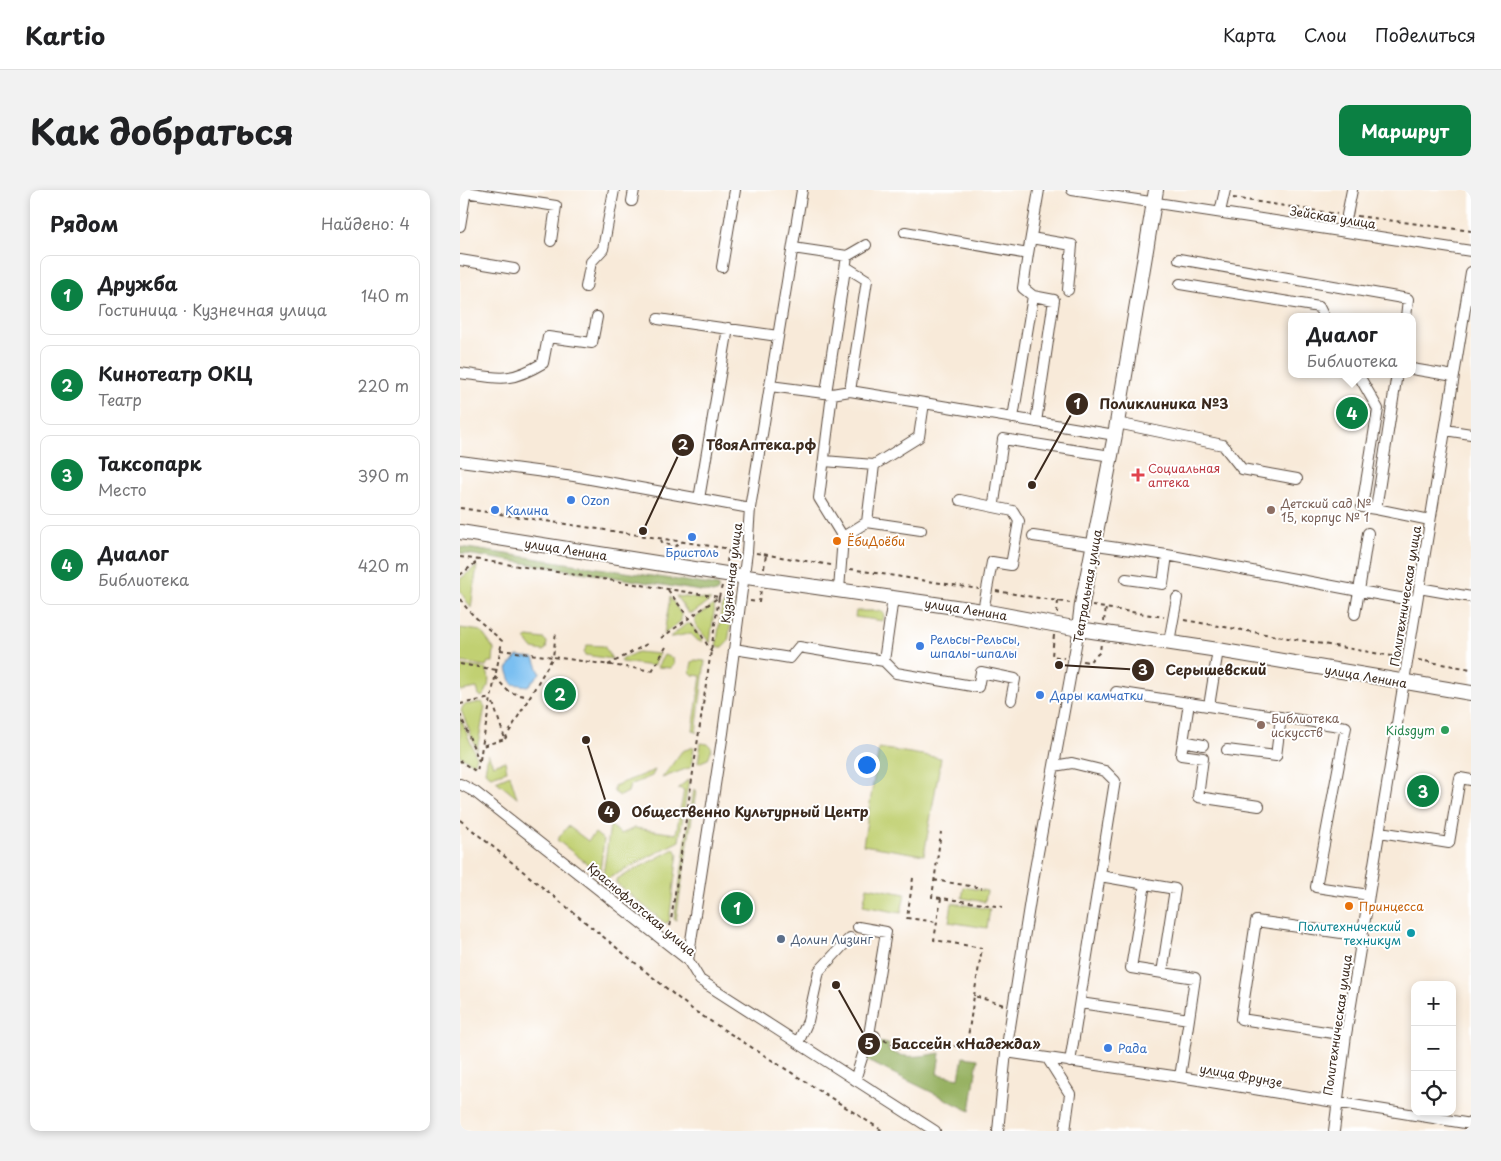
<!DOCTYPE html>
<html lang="ru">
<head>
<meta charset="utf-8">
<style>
	:root { --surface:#fff; --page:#f2f2f2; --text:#202124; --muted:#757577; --line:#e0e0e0; --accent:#0b8043 }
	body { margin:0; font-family:"Playpen Sans",sans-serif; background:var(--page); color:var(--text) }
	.controls { position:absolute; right:15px; bottom:15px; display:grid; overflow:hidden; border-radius:10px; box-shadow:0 2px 8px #0003 }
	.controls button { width:45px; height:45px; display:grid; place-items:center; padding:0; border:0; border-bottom:1px solid var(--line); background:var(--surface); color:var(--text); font:25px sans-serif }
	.you { position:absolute; left:406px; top:574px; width:18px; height:18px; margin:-12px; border:4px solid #fff; border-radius:50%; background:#1a73e8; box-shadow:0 0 0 8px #1a73e833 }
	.badge { display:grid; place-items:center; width:32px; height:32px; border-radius:50%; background:var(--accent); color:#fff; font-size:16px; font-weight:700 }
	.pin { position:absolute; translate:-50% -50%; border:2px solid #fff; box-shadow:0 1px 5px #0006 }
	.popup { position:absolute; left:828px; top:123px; width:128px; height:65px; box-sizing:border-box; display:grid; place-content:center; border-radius:10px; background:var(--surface); filter:drop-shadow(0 1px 4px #0005); font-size:16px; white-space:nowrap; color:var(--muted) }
	.popup b { font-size:19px; color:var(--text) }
	.popup::after { content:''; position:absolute; left:50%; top:100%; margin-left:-10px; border:10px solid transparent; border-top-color:var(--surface) }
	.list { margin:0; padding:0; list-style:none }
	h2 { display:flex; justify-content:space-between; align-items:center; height:65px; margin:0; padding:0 20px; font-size:21px }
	h2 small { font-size:16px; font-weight:400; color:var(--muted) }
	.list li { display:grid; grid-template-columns:32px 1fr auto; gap:15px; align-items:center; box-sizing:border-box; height:80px; margin:0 10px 10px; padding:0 10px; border:1px solid var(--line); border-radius:10px }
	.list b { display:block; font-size:19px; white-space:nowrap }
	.list p { margin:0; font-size:16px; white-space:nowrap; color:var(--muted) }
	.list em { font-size:16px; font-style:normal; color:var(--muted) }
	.icon { flex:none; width:28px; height:28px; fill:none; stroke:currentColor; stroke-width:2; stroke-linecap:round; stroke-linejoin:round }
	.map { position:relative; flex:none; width:1011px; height:941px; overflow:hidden; border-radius:10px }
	header { display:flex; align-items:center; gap:30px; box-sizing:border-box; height:70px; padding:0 25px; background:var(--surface); border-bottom:1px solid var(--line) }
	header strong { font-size:24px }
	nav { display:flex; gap:28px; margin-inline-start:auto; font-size:18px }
	.intro { display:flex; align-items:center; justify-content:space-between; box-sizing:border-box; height:120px; padding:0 30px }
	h1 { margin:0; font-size:35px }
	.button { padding:12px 22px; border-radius:10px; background:var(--accent); color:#fff; font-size:18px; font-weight:700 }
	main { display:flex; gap:30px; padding:0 30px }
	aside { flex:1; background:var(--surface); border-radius:10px; box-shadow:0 2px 8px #0003 }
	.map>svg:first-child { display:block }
</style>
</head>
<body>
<header>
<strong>Kartio</strong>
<nav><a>Карта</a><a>Слои</a><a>Поделиться</a></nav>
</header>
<div class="intro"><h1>Как добраться</h1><a class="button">Маршрут</a></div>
<main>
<aside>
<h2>Рядом<small>Найдено: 4</small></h2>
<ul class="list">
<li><span class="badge">1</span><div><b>Дружба</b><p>Гостиница · Кузнечная улица</p></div><em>140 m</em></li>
<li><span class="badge">2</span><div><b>Кинотеатр ОКЦ</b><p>Театр</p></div><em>220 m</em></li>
<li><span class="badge">3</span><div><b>Таксопарк</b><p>Место</p></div><em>390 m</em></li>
<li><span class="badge">4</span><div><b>Диалог</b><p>Библиотека</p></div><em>420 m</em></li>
</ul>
</aside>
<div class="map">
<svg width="1011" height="941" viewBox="0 0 1011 941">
	<rect width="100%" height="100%" fill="#fff"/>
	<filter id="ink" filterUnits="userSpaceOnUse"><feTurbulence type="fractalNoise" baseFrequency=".02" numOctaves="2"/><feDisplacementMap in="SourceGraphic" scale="10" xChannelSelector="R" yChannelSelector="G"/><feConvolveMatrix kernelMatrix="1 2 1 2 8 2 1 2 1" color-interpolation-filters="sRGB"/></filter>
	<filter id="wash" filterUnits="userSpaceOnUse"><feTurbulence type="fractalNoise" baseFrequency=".0096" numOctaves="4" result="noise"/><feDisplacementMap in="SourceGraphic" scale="20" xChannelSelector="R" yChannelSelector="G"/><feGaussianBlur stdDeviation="1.12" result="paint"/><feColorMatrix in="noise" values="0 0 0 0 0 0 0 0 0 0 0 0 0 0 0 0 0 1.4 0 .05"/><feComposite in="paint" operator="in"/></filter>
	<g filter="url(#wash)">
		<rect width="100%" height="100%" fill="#f8ead9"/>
		<path fill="#c1d072" stroke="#7e7d48" d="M17,376L11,418L0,401V389Z
			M216,406L251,410L233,423H228Z
			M210,407L221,424V431L204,444Z
			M266,412L274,413L268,452L263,457H256L262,416Z
			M255,414L250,453L235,434V428Z
			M396,421H419L424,423L423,431L395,427Z
			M226,434H231L243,451H238L231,444C223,444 218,447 210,447Z
			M0,438L21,441L34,459L33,472H28L26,476L0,472Z
			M68,447L84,449L87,452L86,459L83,461L73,459L65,449Z
			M127,455L144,456L152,469L125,465L124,462Z
			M177,462L199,464L193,476L161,472L160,470Z
			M204,465L213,468L214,475L211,478L197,477Z
			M235,470L245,471L236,543L233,540L241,486L233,485L230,482L232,472Z
			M0,475L26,479C31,488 29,500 22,507L19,505L17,498L0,501Z
			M22,512L25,517L17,560L1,520L4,515Z
			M0,526L16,566L14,574L0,566Z
			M241,553L248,554L252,558L248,569L238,573Z
			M234,557L231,577L202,588L222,561Z
			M419,558L481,568L464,665L403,655Z
			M28,564L33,575L45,571L47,581L31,586L25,582Z
			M195,580L192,586L170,595L168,602L160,606L154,602V596Z
			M50,585L57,608L36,591Z
			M229,589L219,651L147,689L143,686L150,635L161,644L175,638L216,644L224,600L218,598Z
			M234,599L236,601L216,730L214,729Z
			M108,636L128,651L135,643L144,650L140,681L138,682L97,650Z
			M214,659L218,663L209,732L205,733L156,693L157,689Z
			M407,697L445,704L441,723L403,716Z
			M504,697L527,701L525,712L502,708Z
			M492,713L530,719L527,738L489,732Z"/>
		<path fill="#98b264" stroke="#6a6e41" d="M0,357L258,396V401L253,403L0,363Z
			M413,851L429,854L428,860C444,870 463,866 480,863L477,884L499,888L503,867L518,869L510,921L404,869Z"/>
		<path fill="#7abff1" stroke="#5a7488" d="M57,466L74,468L80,483L68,496L52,494L47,479Z"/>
	</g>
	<g filter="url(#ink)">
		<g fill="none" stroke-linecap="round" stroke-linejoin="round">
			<defs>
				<path id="minor" d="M612,0L1011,61
					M5,2L96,16L91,51
					M172,11L174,0
					M760,22L765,0
					M887,25L892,0
					M0,36L6,0
					M445,42L568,64L579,0
					M571,48L612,55L608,100
					M333,58L387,66L406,55
					M719,69L948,109L946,127
					M0,70L54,79
					M262,77L275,0
					M386,77L407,90L390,201
					M720,94L859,117L864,127
					M126,97L131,72L143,59L154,0
					M573,106L594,110L576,232
					M198,129L318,146
					M952,179L994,186
					M0,183C38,188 48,194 83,173L88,147L132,153L137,127
					M898,184L918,219L902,317L916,319
					M936,190L916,319L970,330
					M310,196L372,204L359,308L383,347L379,400
					M366,203L387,66
					M372,204L390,201L464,213
					M553,228L573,106L563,98L568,64
					M657,233L763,255L782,279L837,289
					M985,240L1011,244
					M0,271L114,286L290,318
					M364,271L414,275L407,332
					M414,275L459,247L464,213L655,245
					M239,309L268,138
					M500,310L553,321L559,331L551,375L532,372L523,421
					M534,313L543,249L651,266
					M908,343L899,401L957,411
					M573,346L707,365L899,401L895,424
					M383,347L407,332L461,340
					M666,389L703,394L707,365
					M959,398L1011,407
					M709,452L717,408
					M274,459L330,468L339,457L424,471L436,483L518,497L521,482L555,489L551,510
					M424,471L433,408
					M656,502L886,537L856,697L909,705
					M729,513L721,565L743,568L738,607L799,616
					M749,516L758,460
					M723,551L743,555
					M767,560L816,566L821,527
					M594,576L612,573L645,581L655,591L610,872
					M0,594L15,602L228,770L240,790L475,941
					M920,642L989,653L1000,588L1011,590
					M640,686L715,699L702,783
					M685,694L671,778L735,788L729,829
					M398,737L426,742L409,845
					M228,770L263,543L287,362L290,318L342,0
					M620,813L729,829L720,887
					M886,845L781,829L796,731L903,746
					M338,853L348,831L359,781L390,748
					M546,862L720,887L1011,934
					M588,869L610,904L605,941
					M395,890L409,845L415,846
					M538,941L546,862L575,679L619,439
					M874,941L886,845L1011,82"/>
				<path id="major" d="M0,342L266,384L523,421L619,439L758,460L1011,503
					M619,439L622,414L655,245L696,0"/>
			</defs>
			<use href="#minor" stroke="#57473a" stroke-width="12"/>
			<use href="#major" stroke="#57473a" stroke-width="16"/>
			<path stroke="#57473a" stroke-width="2" stroke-dasharray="4 4" stroke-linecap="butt" d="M773,8L877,24
				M897,26L1011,41
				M0,318L277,360
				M201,350L203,354L216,356L222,352
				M296,363L371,375
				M0,367L259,407
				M267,372L269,359
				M304,378L306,365
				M390,379L519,399
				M0,385L18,371
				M262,396L259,407L270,409
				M208,400L242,446L252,463
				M536,401L610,413
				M0,409C11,426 27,437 42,451L22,556
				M290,411L299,412L301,400
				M632,416L704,427
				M597,423L598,411
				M724,430L938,467
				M644,431L646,418
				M594,445L592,466L604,468
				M201,448L259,407
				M40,460L93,467L96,442
				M958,470L1011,479
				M623,471L629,472L640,462L641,453
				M0,474L37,480
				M148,475L187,454
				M192,481L206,457
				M35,487L49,502L68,507
				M0,514L31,508
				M0,524L19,571L17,582L0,571
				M45,549L93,467L194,481
				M20,570L22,556L45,549L32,510
				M0,630L233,820L423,941
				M453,688L447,728L477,732
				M474,690L522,698
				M481,708L472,707L481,642
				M209,744L259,407
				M514,806L522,758L474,750L481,708L543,717
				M424,850L440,858L472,859L507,854L514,806L544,815"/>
			<use href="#minor" stroke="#fff" stroke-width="10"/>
			<use href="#major" stroke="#fff" stroke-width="14"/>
		</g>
	</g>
	<path fill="#e0444e" stroke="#fff" stroke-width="2" d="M675.5 277.5h5v5h5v5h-5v5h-5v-5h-5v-5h5z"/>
	<g fill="#3f7fe0" stroke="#fff" stroke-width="2">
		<circle cx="111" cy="310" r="5"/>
		<circle cx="35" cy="320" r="5"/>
		<circle cx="232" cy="347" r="5"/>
		<circle cx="460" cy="456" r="5"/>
		<circle cx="580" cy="505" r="5"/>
		<circle cx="648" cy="858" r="5"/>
	</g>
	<g fill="#8d6e63" stroke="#fff" stroke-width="2">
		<circle cx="811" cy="320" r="5"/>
		<circle cx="801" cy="535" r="5"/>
	</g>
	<g fill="#e8710a" stroke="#fff" stroke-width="2">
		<circle cx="377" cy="351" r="5"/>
		<circle cx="889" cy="716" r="5"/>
	</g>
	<circle fill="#2e9e5b" stroke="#fff" stroke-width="2" cx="985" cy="540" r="5"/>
	<circle fill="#0f9aa8" stroke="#fff" stroke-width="2" cx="951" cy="743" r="5"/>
	<circle fill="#5c6f8a" stroke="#fff" stroke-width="2" cx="321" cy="749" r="5"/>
	<g text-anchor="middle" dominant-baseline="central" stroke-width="4" stroke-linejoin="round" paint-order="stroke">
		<g font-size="12" fill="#3b2a1e" stroke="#fff">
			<text transform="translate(873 27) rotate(9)">Зейская улица</text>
			<text transform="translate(106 359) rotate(9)">улица Ленина</text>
			<text transform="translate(271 383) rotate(-83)">Кузнечная улица</text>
			<text transform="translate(627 396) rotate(-80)">Театральная улица</text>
			<text transform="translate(945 406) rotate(-81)">Политехническая улица</text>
			<text transform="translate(506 419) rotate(9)">улица Ленина</text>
			<text transform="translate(906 486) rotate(10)">улица Ленина</text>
			<text transform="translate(182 719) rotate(40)">Краснофлотская улица</text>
			<text transform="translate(877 835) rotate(-82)">Политехническая улица</text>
			<text transform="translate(781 885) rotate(10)">улица Фрунзе</text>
		</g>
		<g font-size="12" fill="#be3a42" stroke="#fff" text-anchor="start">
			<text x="688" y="278">Социальная<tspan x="688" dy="14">аптека</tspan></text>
		</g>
		<g font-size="12" fill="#366cbe" stroke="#fff" text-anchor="start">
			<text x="121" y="310">Ozon</text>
			<text x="45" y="320">Калина</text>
			<text x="232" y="362" text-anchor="middle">Бристоль</text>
			<text x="470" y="449">Рельсы-Рельсы,<tspan x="470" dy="14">шпалы-шпалы</tspan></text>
			<text x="590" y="505">Дары камчатки</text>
			<text x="658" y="858">Рада</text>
		</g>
		<g font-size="12" fill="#785e54" stroke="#fff" text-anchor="start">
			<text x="821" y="313">Детский сад №<tspan x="821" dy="14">15, корпус № 1</tspan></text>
			<text x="811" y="528">Библиотека<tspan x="811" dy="14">искусств</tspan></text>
		</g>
		<g font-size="12" fill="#c56008" stroke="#fff" text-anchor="start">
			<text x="387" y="351">ЁбиДоёби</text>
			<text x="899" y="716">Принцесса</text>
		</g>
		<g font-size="12" fill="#27864d" stroke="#fff" text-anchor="end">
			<text x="975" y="540">Kidsgym</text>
		</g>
		<g font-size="12" fill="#0d838f" stroke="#fff" text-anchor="end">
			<text x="941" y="736">Политехнический<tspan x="941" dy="14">техникум</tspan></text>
		</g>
		<g font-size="12" fill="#4e5e75" stroke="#fff" text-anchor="start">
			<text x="331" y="749">Долин Лизинг</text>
		</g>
	</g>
	<path fill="none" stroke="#3b2a1e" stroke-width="2" d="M572 295L617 214M183 341L223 255M599 475L683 480M126 550L149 622M376 795L409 854"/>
	<g fill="#3b2a1e" stroke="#fff" stroke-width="2">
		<circle cx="572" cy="295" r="5"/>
		<circle cx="183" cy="341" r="5"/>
		<circle cx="599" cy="475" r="5"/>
		<circle cx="126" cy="550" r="5"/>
		<circle cx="376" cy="795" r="5"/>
		<circle cx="617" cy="214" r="12"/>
		<circle cx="223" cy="255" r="12"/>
		<circle cx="683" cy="480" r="12"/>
		<circle cx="149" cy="622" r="12"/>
		<circle cx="409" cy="854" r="12"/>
	</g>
	<g font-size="15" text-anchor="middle" font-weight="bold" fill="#fff">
		<text x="617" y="219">1</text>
		<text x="223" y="260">2</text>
		<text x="683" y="485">3</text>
		<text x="149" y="627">4</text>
		<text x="409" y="859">5</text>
	</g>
	<g font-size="14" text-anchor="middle" font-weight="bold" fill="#3b2a1e" stroke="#fff" stroke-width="4" stroke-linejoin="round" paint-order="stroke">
		<text x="704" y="219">Поликлиника №3</text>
		<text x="301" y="260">ТвояАптека.рф</text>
		<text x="756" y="485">Серышевский</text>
		<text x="290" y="627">Общественно Культурный Центр</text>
		<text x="506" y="859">Бассейн «Надежда»</text>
	</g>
</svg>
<div class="controls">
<button>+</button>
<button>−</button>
<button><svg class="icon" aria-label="locate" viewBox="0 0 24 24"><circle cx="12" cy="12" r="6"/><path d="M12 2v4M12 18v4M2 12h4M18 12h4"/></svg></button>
</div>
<div class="you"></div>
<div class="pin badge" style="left:277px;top:718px">1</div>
<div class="pin badge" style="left:100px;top:504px">2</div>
<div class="pin badge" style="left:963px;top:601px">3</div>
<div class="pin badge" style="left:892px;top:223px">4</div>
<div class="popup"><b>Диалог</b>Библиотека</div>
</div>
</main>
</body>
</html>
